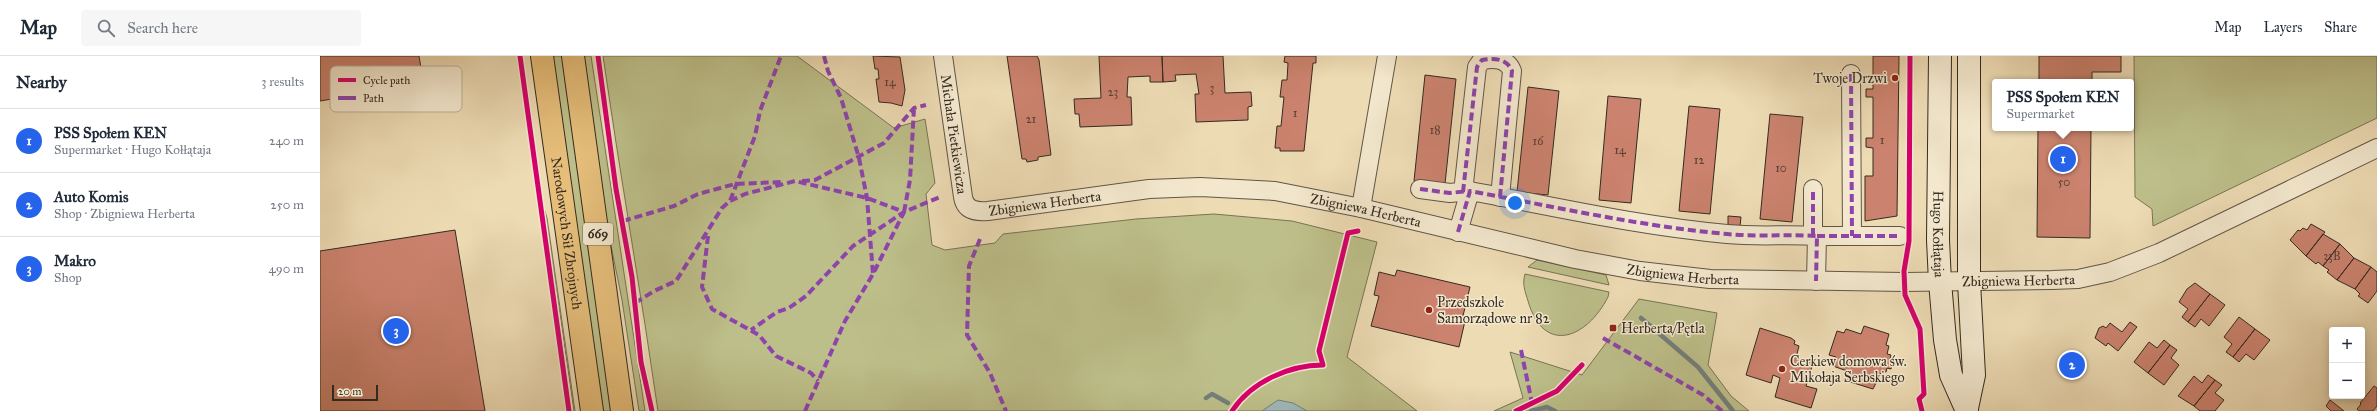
<!DOCTYPE html>
<html lang="en">
<head>
<meta charset="utf-8">
<style>
	:root { --surface:#fff; --page:#f6f6f7; --text:#1f2937; --muted:#747a83; --line:#e0e1e3; --accent:#2563eb }
	body { margin:0; font-family:"IM FELL Great Primer",serif; background:var(--page); color:var(--text) }
	.controls { position:absolute; right:12px; bottom:12px; display:grid; overflow:hidden; border-radius:4px; box-shadow:0 2px 10px #0003 }
	.controls button { width:36px; height:36px; display:grid; place-items:center; padding:0; border:0; border-bottom:1px solid var(--line); background:var(--surface); color:var(--text); font:20px sans-serif }
	.scale { position:absolute; left:12px; bottom:10px; width:46px; box-sizing:border-box; padding-left:4px; border:2px solid #342a21; border-top:0; font-size:11px; line-height:14px; white-space:nowrap; color:#342a21; -webkit-text-stroke:3px #f3e8ce; paint-order:stroke }
	.you { position:absolute; left:1195px; top:147px; width:14px; height:14px; margin:-10px; border:3px solid #fff; border-radius:50%; background:#1a73e8; box-shadow:0 0 0 6px #1a73e833 }
	.badge { display:grid; place-items:center; width:26px; height:26px; border-radius:50%; background:var(--accent); color:#fff; font-size:13px; font-weight:700 }
	.pin { position:absolute; translate:-50% -50%; border:2px solid #fff; box-shadow:0 1px 4px #0006 }
	.popup { position:absolute; left:1672px; top:23px; width:142px; height:52px; box-sizing:border-box; display:grid; place-content:center; border-radius:4px; background:var(--surface); filter:drop-shadow(0 1px 3px #0005); font-size:13px; white-space:nowrap; color:var(--muted) }
	.popup b { font-size:15px; color:var(--text) }
	.popup::after { content:''; position:absolute; left:50%; top:100%; margin-left:-8px; border:8px solid transparent; border-top-color:var(--surface) }
	.list { margin:0; padding:0; list-style:none }
	h2 { display:flex; justify-content:space-between; align-items:center; height:52px; margin:0; padding:0 16px; font-size:17px }
	h2 small { font-size:13px; font-weight:400; color:var(--muted) }
	.list li { display:grid; grid-template-columns:26px 1fr auto; gap:12px; align-items:center; box-sizing:border-box; height:64px; padding:0 16px; border-top:1px solid var(--line) }
	.list b { display:block; font-size:15px; white-space:nowrap }
	.list p { margin:0; font-size:13px; white-space:nowrap; color:var(--muted) }
	.list em { font-size:13px; font-style:normal; color:var(--muted) }
	.icon { flex:none; width:22px; height:22px; fill:none; stroke:currentColor; stroke-width:2; stroke-linecap:round; stroke-linejoin:round }
	.map { position:relative; flex:none; width:2057px; height:355px; overflow:hidden }
	header { display:flex; align-items:center; gap:24px; box-sizing:border-box; height:56px; padding:0 20px; background:var(--surface); border-bottom:1px solid var(--line) }
	header strong { font-size:19px }
	nav { display:flex; gap:22px; margin-inline-start:auto; font-size:14px }
	.search { width:280px; height:36px; background:var(--page); display:flex; align-items:center; gap:10px; box-sizing:border-box; padding:0 14px; border-radius:4px; color:var(--muted); font-size:15px }
	main { display:flex }
	aside { flex:1; background:var(--surface) }
	.map>svg:first-child { display:block }
</style>
</head>
<body>
<header>
<strong>Map</strong>
<div class="search"><svg class="icon" aria-label="search" viewBox="0 0 24 24"><circle cx="10" cy="10" r="6"/><path d="M15 15l6 6"/></svg>Search here</div>
<nav><a>Map</a><a>Layers</a><a>Share</a></nav>
</header>
<main>
<aside>
<h2>Nearby<small>3 results</small></h2>
<ul class="list">
<li><span class="badge">1</span><div><b>PSS Społem KEN</b><p>Supermarket · Hugo Kołłątaja</p></div><em>240 m</em></li>
<li><span class="badge">2</span><div><b>Auto Komis</b><p>Shop · Zbigniewa Herberta</p></div><em>250 m</em></li>
<li><span class="badge">3</span><div><b>Makro</b><p>Shop</p></div><em>490 m</em></li>
</ul>
</aside>
<div class="map">
<svg width="2057" height="355" viewBox="0 0 2057 355">
	<rect width="100%" height="100%" fill="#eddbb4"/>
	<filter id="stains"><feTurbulence type="fractalNoise" baseFrequency=".005" numOctaves="4"/><feColorMatrix values="0 0 0 0 .2 0 0 0 0 .09 0 0 0 0 .02 0 0 0 .5 -.17"/></filter>
	<radialGradient id="worn" r=".72"><stop offset=".6" stop-color="#630" stop-opacity="0"/><stop offset="1" stop-color="#630" stop-opacity=".3"/></radialGradient>
	<path fill="#bdbf8a" stroke="#787456" d="M230,0H244L293,355H283Z
		M261,0H271L325,355H319L302,244L279,130Z
		M283,0H477L574,72L605,63L615,127L606,138L612,189L625,194L675,187L683,178L816,163L894,158L972,165L1057,186L1027,301L1097,355H338C321,236 300,119 283,0Z
		M1814,0H2057V62L1833,170L1832,153L1815,141Z
		M225,155L227,162L255,355H254Z
		M1217,204L1286,219L1289,229L1208,211Z
		M1205,218L1289,236L1288,241C1267,282 1224,300 1208,245C1205,235 1202,228 1205,218Z
		M1319,243L1397,257L1388,309L1411,340L1429,355H1174L1203,342L1190,296L1262,319Z"/>
	<path fill="#9fb8b9" stroke="#747f7c" d="M958,344L973,347L987,355H942Z"/>
	<g fill="none" stroke-linecap="round" stroke-linejoin="round">
		<path stroke="#747f7c" stroke-width="4.5" d="M1321,262L1378,311L1413,355
			M886,342L892,338L908,347
			M1211,355L1227,351L1235,355"/>
	</g>
	<path fill="#cb826e" stroke="#342a21" d="M0,0H99L103,24L74,26L54,40L42,27L22,30L24,41L0,45Z
		M553,0L580,1L585,34L582,50L571,47L559,46L556,23H559L558,13H555Z
		M687,0H717L719,4L731,99L718,101V104L707,106L706,103H702Z
		M779,0H842L843,26H830V20L808,21L807,41H811L812,69L760,71L759,58H755L754,43L781,42Z
		M842,0H903L905,37L931,36L932,50L928,51V64L876,66L875,38H879L876,18L855,19L856,25L843,26Z
		M965,0H996V7H993L984,95H960V92H955L957,70H961L964,41H960L962,24H967L968,7L964,6Z
		M1553,0H1579L1577,160L1545,165V120H1553V92L1546,91V82H1553V41H1546V33H1553Z
		M1719,0H1801V16H1772V26H1719Z
		M1105,19L1136,23L1125,128L1094,125Z
		M1208,31L1239,35L1228,139L1197,136Z
		M1288,40L1321,43L1311,147L1279,144Z
		M1369,50L1400,53L1390,158L1359,155Z
		M1450,58L1483,61L1472,166L1440,163Z
		M1718,72H1771L1770,182L1717,181Z
		M1408,160L1421,161L1420,170L1408,169Z
		M1991,168L2005,176L1986,200L1970,184L1978,174L1980,175L1983,172L1987,174Z
		M135,174L165,355H0V195Z
		M2003,178L2020,188L2003,210L1998,206L1996,208L1986,200Z
		M2020,188L2034,202L2017,224L2007,216L2009,214L2003,210Z
		M2034,202L2051,211L2035,233L2017,224Z
		M2051,211L2057,216V235L2048,247L2038,240L2040,238L2035,233Z
		M1077,214L1150,231L1142,264L1145,265L1139,291L1051,270L1059,240L1054,239L1059,216L1075,220Z
		M1875,227L1890,238L1868,266L1862,261L1868,253L1859,246L1867,233Z
		M1890,238L1905,249L1889,270L1881,263L1875,271L1868,266Z
		M1919,261L1935,273L1913,301L1906,296L1912,288L1904,281Z
		M1810,266L1817,271L1798,295L1788,287L1786,290L1775,282L1779,272L1783,270L1786,272L1790,267L1802,276Z
		M1544,270L1569,278L1566,289L1569,290L1567,298L1571,299L1570,303L1574,304L1571,313L1567,312L1566,316L1562,315L1553,333L1524,324L1527,315L1513,310L1516,301L1509,299L1517,275L1524,277L1526,273L1541,278Z
		M1440,272L1471,282L1475,285L1474,288L1479,290L1476,302L1493,307L1486,330L1497,333L1491,352L1455,341L1460,322L1453,319L1451,327L1426,319Z
		M1935,273L1950,284L1934,304L1926,298L1919,306L1913,301Z
		M1844,284L1850,289L1828,317L1814,306L1829,286L1837,292Z
		M1850,289L1857,294L1851,302L1859,309L1844,329L1828,317Z
		M1888,319L1895,324L1874,350L1858,340L1874,320L1882,327Z
		M1895,324L1902,329L1895,337L1904,344L1895,355H1880L1874,350Z
		M2054,330L2057,332V350L2053,355H2039L2037,353L2041,348L2040,347Z
		M2010,344L2024,355H2011L2006,350Z"/>
	<g fill="none" stroke-linecap="round" stroke-linejoin="round">
		<defs>
			<g id="street">
				<path id="s1" d="M623,0L643,141C645,154 656,156 668,155L829,133L880,131L955,135L1041,152L1255,203L1320,215L1390,223L1584,226L1732,224L1758,223L1790,216L1839,197L2057,92"/>
				<path d="M1531,18L1532,180"/>
				<path d="M1100,133L1130,137L1150,135"/>
				<path d="M1143,136L1157,11L1162,4C1174,2 1187,2 1192,15L1180,141"/>
				<path d="M1041,152L1067,0"/>
				<path d="M1138,176L1150,135C1236,151 1319,170 1407,178C1437,181 1467,178 1497,180L1496,225"/>
				<path d="M1493,180V133"/>
				<path d="M1497,180H1580"/>
			</g>
			<g id="secondary">
				<path id="s2" d="M1620,0L1618,184L1620,226L1625,284L1631,319L1647,355"/>
				<path d="M1647,352L1654,319L1649,226V0"/>
			</g>
			<g id="primary">
				<path id="s3" d="M222,0L272,355"/>
				<path d="M253,0L302,355"/>
			</g>
		</defs>
		<use href="#street" stroke="#625646" stroke-width="20"/>
		<use href="#secondary" stroke="#342a21" stroke-width="24"/>
		<use href="#primary" stroke="#342a21" stroke-width="24"/>
		<use href="#street" stroke="#f3e8ce" stroke-width="18"/>
		<use href="#secondary" stroke="#f3e8ce" stroke-width="22"/>
		<use href="#primary" stroke="#e6be7a" stroke-width="22"/>
		<path stroke="#8e44ad" stroke-width="4" stroke-dasharray="8 4" stroke-linecap="butt" d="M504,0L508,15L521,42L539,102L547,142L553,218
			M1531,18L1532,180
			M482,125L495,124L564,87L594,52L606,49
			M1100,133L1130,137L1148,135
			M1143,136L1157,11L1162,4C1174,2 1187,2 1192,15L1180,141
			M410,145L425,138L475,125L547,142L584,156L533,190L486,240L469,252L457,256L431,274
			M584,156L590,124L594,52
			M303,165L354,150L378,138L415,128L462,126
			M1138,176L1150,135C1236,151 1319,170 1407,178C1437,181 1467,178 1497,180L1496,225
			M388,180L382,231L392,253L439,279L456,300L491,317L498,325
			M1493,180V133
			M1497,180H1580
			M660,183L649,210L647,279L670,317L686,355
			M315,247L334,235L356,225L402,152L410,145L435,80L440,55L461,0
			M1283,282L1383,339L1402,355
			M1201,294L1212,347
			M485,355L525,265L553,218L584,156L620,141"/>
		<defs>
			<path id="cycleway" d="M200,0L249,355
				M278,0L296,133L312,221L321,306L332,355
				M1590,0L1589,185L1584,215L1585,239L1600,273L1604,338L1599,343L1602,355
				M912,355C931,326 969,309 1003,309L999,295L1028,177L1038,175
				M1196,355L1237,335L1262,309"/>
		</defs>
		<use href="#cycleway" stroke="#f3e8ce" stroke-width="8"/>
		<use href="#cycleway" stroke="#d6006c" stroke-width="5"/>
	</g>
	<g fill="#8f2418" stroke="#f3e8ce" stroke-width="1.5">
		<circle cx="1575" cy="22" r="4"/>
		<circle cx="1109" cy="254" r="4"/>
		<rect x="1289" y="268" width="8" height="8" rx="2"/>
		<circle cx="1462" cy="313" r="4"/>
	</g>
	<g text-anchor="middle" dominant-baseline="central" stroke-width="3" stroke-linejoin="round" paint-order="stroke">
		<g font-size="12" fill="#5a4034">
			<text x="570" y="26">14</text>
			<text x="892" y="32">3</text>
			<text x="793" y="36">23</text>
			<text x="975" y="57">1</text>
			<text x="711" y="63">21</text>
			<text x="1115" y="74">18</text>
			<text x="1562" y="84">1</text>
			<text x="1218" y="85">16</text>
			<text x="1300" y="94">14</text>
			<text x="1379" y="104">12</text>
			<text x="1461" y="112">10</text>
			<text x="1744" y="126">50</text>
			<text x="2012" y="200">33B</text>
		</g>
		<rect fill="#f3e8ce" stroke="#6d6355" stroke-width="1" x="263" y="167" width="30" height="22" rx="3"/>
		<g font-size="13" font-weight="bold" fill="#342a21">
			<text x="278" y="178">669</text>
		</g>
		<g font-size="14" fill="#342a21" stroke="#f3e8ce" text-anchor="start">
			<text x="1567" y="22" text-anchor="end">Twoje Drzwi</text>
			<text x="1117" y="246">Przedszkole<tspan x="1117" dy="16">Samorządowe nr 82</tspan></text>
			<text x="1301" y="272">Herberta/Pętla</text>
			<text x="1470" y="305">Cerkiew domowa św.<tspan x="1470" dy="16">Mikołaja Serbskiego</tspan></text>
		</g>
		<g font-size="14" fill="#342a21" stroke="#f3e8ce">
			<text stroke="none"><textPath href="#s1" startOffset="79">Michała Pietkiewicza</textPath></text>
			<text stroke="none"><textPath href="#s1" startOffset="232">Zbigniewa Herberta</textPath></text>
			<text stroke="none"><textPath href="#s1" startOffset="556">Zbigniewa Herberta</textPath></text>
			<text stroke="none"><textPath href="#s3" startOffset="179">Narodowych Sił Zbrojnych</textPath></text>
			<text stroke="none"><textPath href="#s2" startOffset="178">Hugo Kołłątaja</textPath></text>
			<text stroke="none"><textPath href="#s1" startOffset="880">Zbigniewa Herberta</textPath></text>
			<text stroke="none"><textPath href="#s1" startOffset="1216">Zbigniewa Herberta</textPath></text>
		</g>
	</g>
	<rect x="10" y="10" width="132" height="46" rx="6" fill="#f3e8ce" stroke="#baaf9a" stroke-width="1"/>
	<rect x="18" y="22" width="18" height="4" fill="#d6006c"/>
	<rect x="18" y="40" width="18" height="4" fill="#8e44ad"/>
	<g font-size="11" fill="#342a21">
		<text x="43" y="28">Cycle path</text>
		<text x="43" y="46">Path</text>
	</g>
	<rect width="100%" height="100%" filter="url(#stains)"/>
	<rect width="100%" height="100%" fill="url(#worn)"/>
</svg>
<div class="controls">
<button>+</button>
<button>−</button>
</div>
<div class="scale">20 m</div>
<div class="you"></div>
<div class="pin badge" style="left:1743px;top:103px">1</div>
<div class="popup"><b>PSS Społem KEN</b>Supermarket</div>
<div class="pin badge" style="left:1752px;top:309px">2</div>
<div class="pin badge" style="left:76px;top:275px">3</div>
</div>
</main>
</body>
</html>
